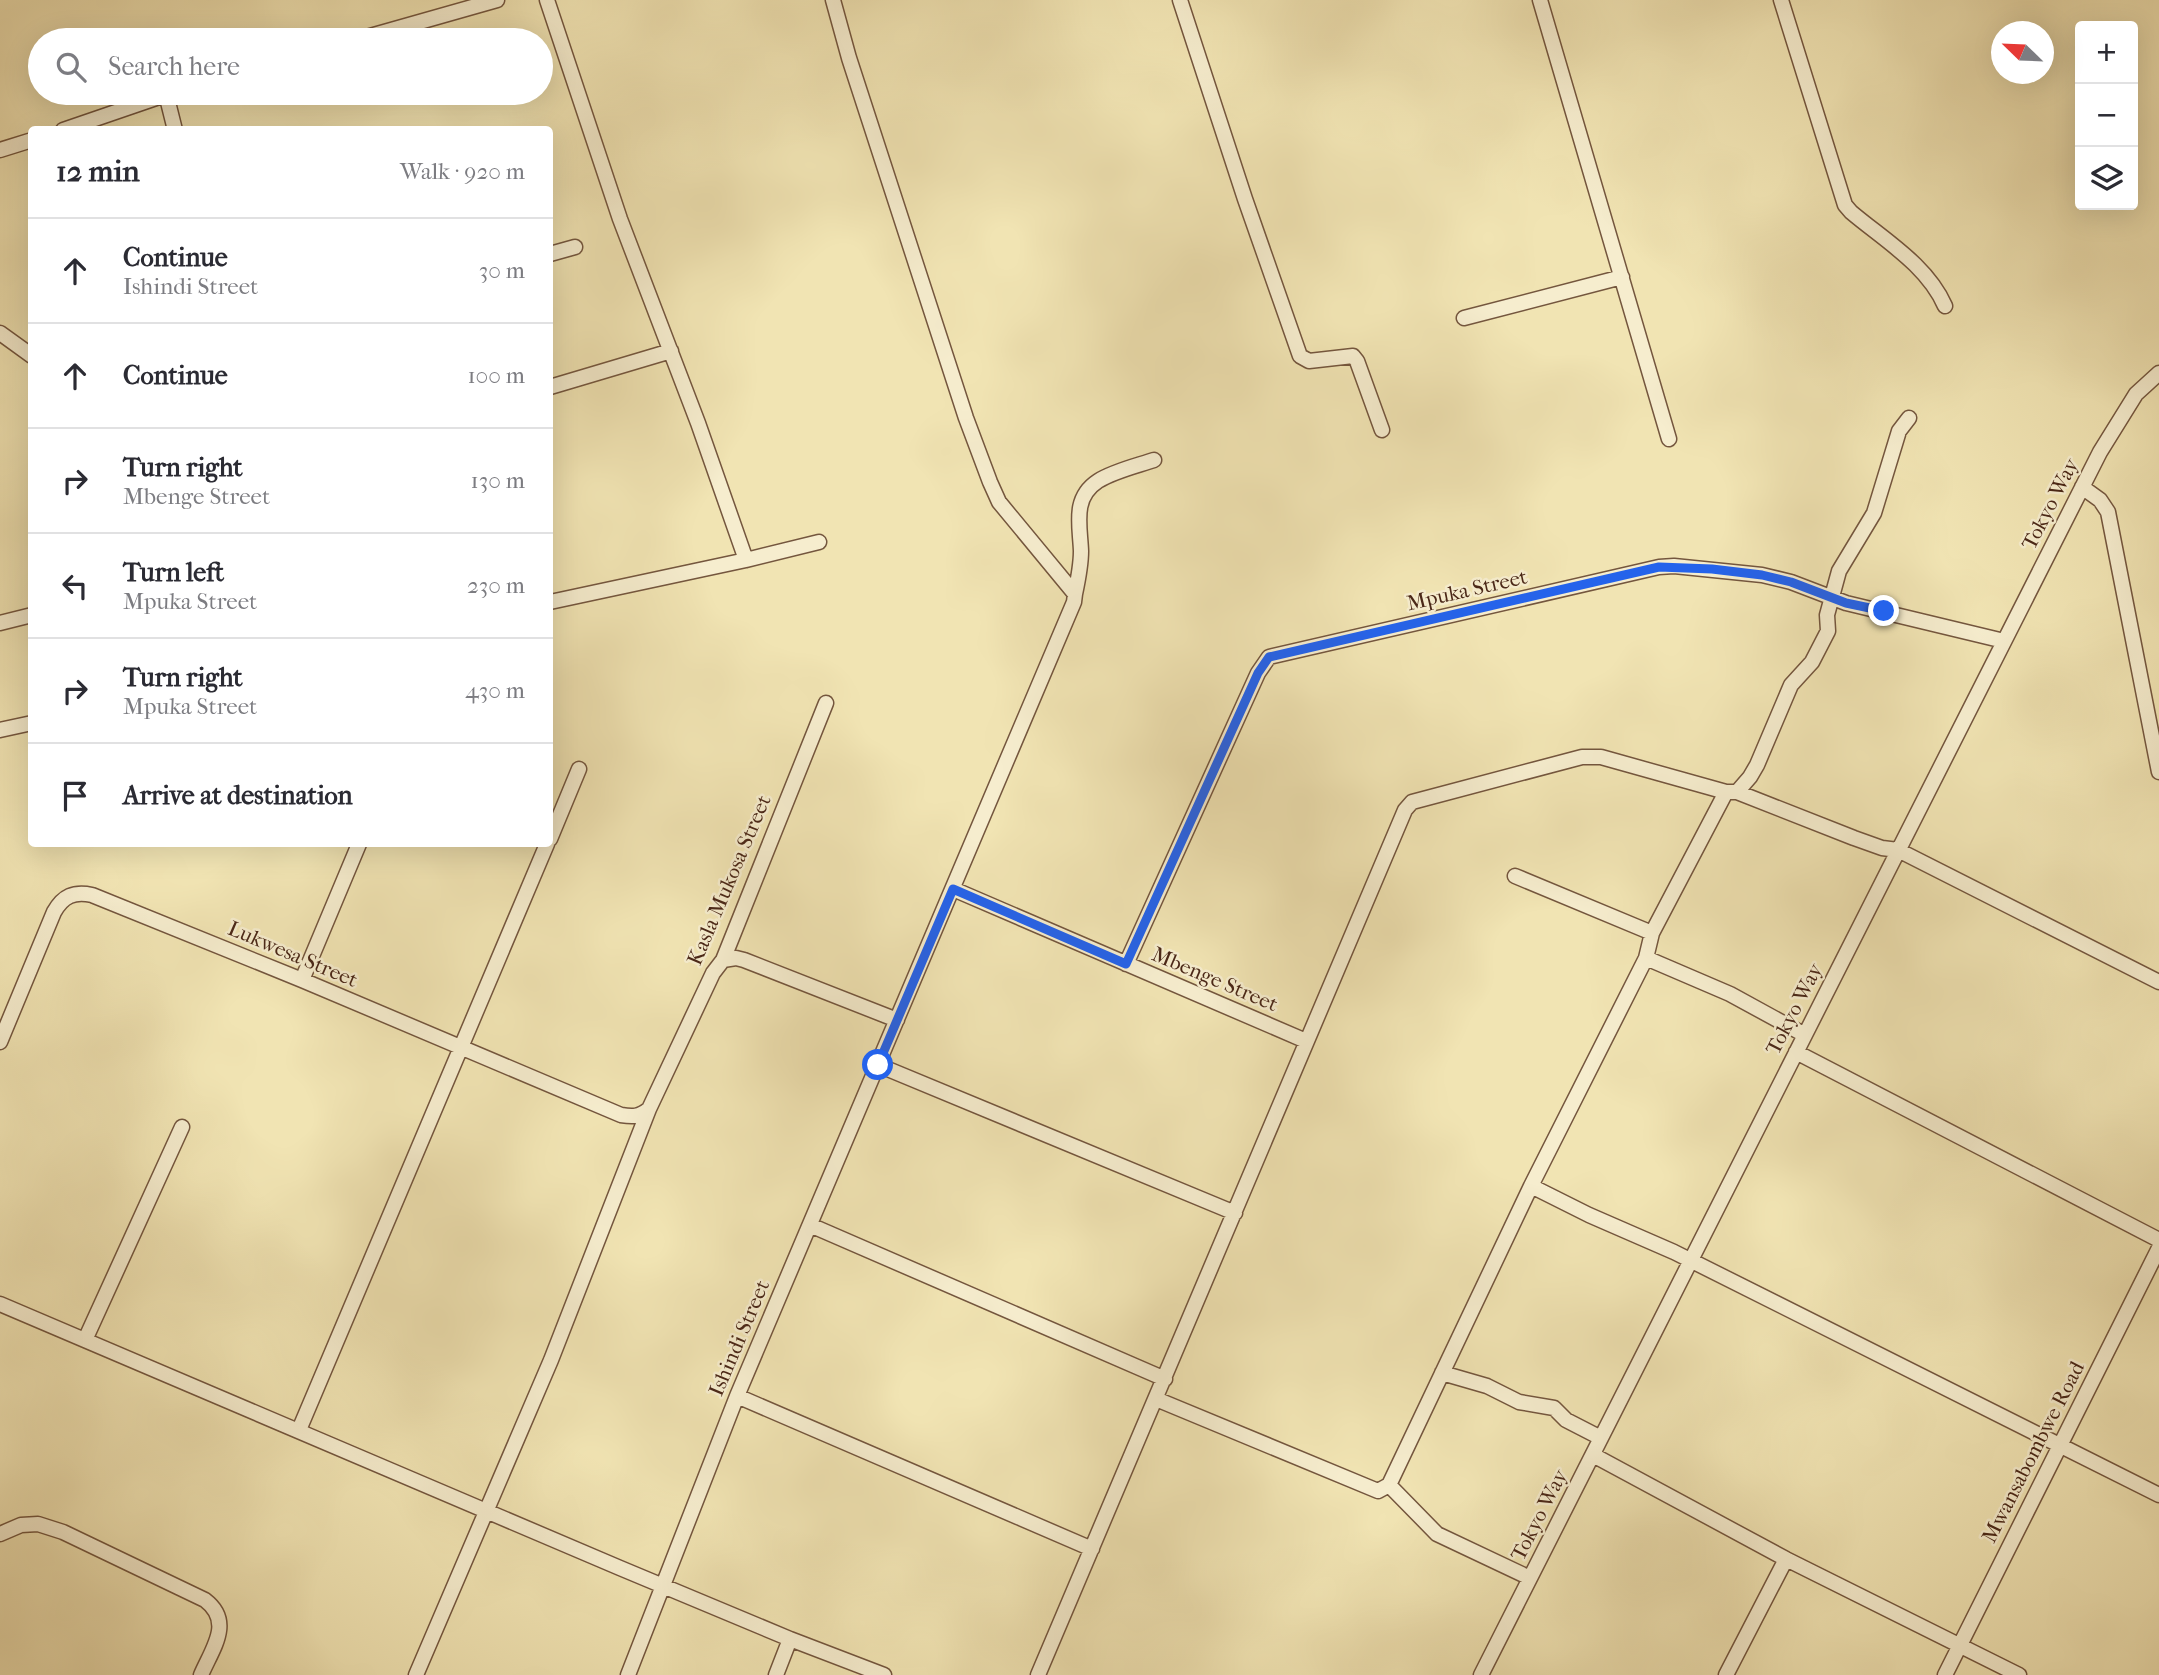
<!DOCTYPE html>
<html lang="en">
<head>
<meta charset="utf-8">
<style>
	:root { --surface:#fff; --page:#f2f2f3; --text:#2b2b33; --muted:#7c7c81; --line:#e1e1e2 }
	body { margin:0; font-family:"IM FELL French Canon",serif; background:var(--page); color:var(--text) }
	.controls { position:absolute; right:21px; top:21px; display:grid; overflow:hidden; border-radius:7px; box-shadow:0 7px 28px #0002 }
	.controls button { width:63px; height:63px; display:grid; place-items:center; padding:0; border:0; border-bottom:2px solid var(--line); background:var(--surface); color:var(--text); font:35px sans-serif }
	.compass { position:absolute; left:1991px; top:21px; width:63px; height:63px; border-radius:50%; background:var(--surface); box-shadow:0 7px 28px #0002; rotate:293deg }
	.stop { position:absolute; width:21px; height:21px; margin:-16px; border:5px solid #2563eb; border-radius:50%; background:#fff }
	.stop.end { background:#2563eb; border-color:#fff; box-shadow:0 2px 7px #0008 }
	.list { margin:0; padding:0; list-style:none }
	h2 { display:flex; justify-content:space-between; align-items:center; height:91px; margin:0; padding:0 28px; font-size:30px }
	h2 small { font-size:23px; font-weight:400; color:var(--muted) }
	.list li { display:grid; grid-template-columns:46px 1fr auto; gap:21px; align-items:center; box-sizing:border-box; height:105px; padding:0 28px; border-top:2px solid var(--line) }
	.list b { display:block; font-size:26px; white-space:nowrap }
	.list p { margin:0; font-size:23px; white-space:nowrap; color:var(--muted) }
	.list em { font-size:23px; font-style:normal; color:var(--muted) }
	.icon { flex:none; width:38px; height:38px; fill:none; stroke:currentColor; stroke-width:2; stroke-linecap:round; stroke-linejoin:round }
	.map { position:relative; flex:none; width:2159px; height:1675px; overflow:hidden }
	.search { position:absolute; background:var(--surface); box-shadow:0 7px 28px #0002; left:28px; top:28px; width:525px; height:77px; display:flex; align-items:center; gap:18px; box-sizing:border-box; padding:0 24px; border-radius:38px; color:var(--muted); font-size:26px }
	.panel { position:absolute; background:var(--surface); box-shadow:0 7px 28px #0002; left:28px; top:126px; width:525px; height:721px; border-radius:7px }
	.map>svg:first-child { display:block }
</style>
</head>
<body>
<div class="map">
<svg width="2159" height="1675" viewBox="0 0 2159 1675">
	<rect width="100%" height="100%" fill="#f1e4b3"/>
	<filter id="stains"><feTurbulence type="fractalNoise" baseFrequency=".00286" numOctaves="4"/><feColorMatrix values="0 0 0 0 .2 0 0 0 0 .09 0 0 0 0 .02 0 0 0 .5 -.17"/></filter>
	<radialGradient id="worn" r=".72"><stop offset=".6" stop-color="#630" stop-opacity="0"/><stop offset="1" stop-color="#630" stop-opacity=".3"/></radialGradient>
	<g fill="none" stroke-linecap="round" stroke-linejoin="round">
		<defs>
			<path id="minor" d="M547,0L620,219L698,423L746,560
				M1180,0L1245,199L1300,356L1309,361L1353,356L1357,361L1382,430
				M1540,0L1669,439
				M1781,0L1845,205L1851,212C1884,240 1927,265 1945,306
				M356,40L497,0
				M166,94L175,130
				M63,130L171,93
				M0,150L32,140
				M550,254L575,247
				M1464,318L1622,277
				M0,333L32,356
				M550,387L671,351
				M2082,487L2100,500L2108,512L2159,772
				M1075,594C1078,580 1081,566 1081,551C1080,525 1072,498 1098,481C1114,471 1136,466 1154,460
				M550,602L746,560L819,542
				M0,623L32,615
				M0,730L32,723
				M1737,792L1750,777L1757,765L1791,685L1812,662L1828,631L1827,615L1839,571L1874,513L1899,431L1909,418
				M550,839L579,769
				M1515,876L1652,933
				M953,889L1306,1041
				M1646,958L1730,994L1805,1035
				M723,960L736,958L744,960L897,1020
				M1126,964L1258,673L1269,657L1659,567L1674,566L1762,575L1791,582L1846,603L2004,641
				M302,980L359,844
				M0,1042L54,912C63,896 74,891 92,895L302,980L621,1115C633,1117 639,1117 649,1109
				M1796,1052L2159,1240
				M878,1065L1235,1213
				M1531,1186L1589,1215L1674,1252L2159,1495
				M810,1225L1165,1379
				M0,1304L620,1568L790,1639L884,1675
				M85,1340L182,1127
				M1442,1373L1487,1386L1519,1402L1554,1408L1566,1420L1601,1438
				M737,1396L1092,1549
				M1156,1399L1378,1491L1389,1485L1531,1186L1646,958L1652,933L1726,792
				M299,1430L547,844
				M1593,1455L1786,1559L2019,1675
				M1389,1485L1437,1534L1530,1578
				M0,1534L21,1525L38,1524L63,1532L205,1600C234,1622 212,1649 201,1675
				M416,1675L551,1360L649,1109L713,973L723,960L826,703
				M628,1675L737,1396L1074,602L1075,594L999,502L990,482L966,418L849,58L833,0
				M776,1675L790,1639
				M1038,1675L1405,810L1412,802L1582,757H1601L1726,792H1737L1854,838L1882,848L1898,850L2159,982
				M1481,1675L2100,452L2136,394L2159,373
				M1726,1675L1786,1559
				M1945,1675L2159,1248"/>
		</defs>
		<use href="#minor" stroke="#74563e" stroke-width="17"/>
		<use href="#minor" stroke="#f6edce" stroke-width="14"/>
	</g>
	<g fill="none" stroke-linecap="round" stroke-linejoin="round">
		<path stroke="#2563eb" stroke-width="9" d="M878,1065L953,889L1126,964L1258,673L1269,657L1659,567L1712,569L1762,575L1791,582L1846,603L1884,611"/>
	</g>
	<g text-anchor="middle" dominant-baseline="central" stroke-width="5" stroke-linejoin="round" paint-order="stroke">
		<g font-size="21" fill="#4a2717" stroke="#f6edce">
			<text transform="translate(2050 504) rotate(-63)">Tokyo Way</text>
			<text transform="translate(1467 590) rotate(-13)">Mpuka Street</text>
			<text transform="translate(729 880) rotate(-67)">Kasla Mukosa Street</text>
			<text transform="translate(293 954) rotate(23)">Lukwesa Street</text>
			<text transform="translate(1215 979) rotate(23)">Mbenge Street</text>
			<text transform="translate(1794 1009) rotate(-63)">Tokyo Way</text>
			<text transform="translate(739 1338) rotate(-67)">Ishindi Street</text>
			<text transform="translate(2033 1452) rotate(-63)">Mwansabombwe Road</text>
			<text transform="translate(1539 1515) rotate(-63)">Tokyo Way</text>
		</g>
	</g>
	<rect width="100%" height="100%" filter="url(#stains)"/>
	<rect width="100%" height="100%" fill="url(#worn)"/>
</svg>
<div class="controls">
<button>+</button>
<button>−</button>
<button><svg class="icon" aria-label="layers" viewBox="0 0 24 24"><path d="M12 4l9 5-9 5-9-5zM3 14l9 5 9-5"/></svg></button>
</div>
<svg class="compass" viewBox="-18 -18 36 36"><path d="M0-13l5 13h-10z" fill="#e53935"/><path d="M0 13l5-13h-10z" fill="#7c7c81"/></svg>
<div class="stop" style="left:878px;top:1065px"></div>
<div class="stop end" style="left:1884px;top:611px"></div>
<div class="search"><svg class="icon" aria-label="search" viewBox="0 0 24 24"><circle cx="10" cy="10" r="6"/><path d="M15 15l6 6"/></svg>Search here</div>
<section class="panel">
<h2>12 min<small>Walk · 920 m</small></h2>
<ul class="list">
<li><svg class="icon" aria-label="ahead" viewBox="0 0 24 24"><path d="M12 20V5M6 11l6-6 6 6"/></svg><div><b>Continue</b><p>Ishindi Street</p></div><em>30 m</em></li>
<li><svg class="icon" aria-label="ahead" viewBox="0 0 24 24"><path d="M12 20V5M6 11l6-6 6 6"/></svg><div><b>Continue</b></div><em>100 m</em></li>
<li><svg class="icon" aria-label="right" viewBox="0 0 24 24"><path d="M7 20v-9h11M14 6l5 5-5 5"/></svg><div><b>Turn right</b><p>Mbenge Street</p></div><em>130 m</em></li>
<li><svg class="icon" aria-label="left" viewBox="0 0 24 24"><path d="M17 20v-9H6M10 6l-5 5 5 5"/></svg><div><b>Turn left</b><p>Mpuka Street</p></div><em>230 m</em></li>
<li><svg class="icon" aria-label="right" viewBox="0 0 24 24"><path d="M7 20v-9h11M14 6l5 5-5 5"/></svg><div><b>Turn right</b><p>Mpuka Street</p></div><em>430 m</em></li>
<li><svg class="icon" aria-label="arrive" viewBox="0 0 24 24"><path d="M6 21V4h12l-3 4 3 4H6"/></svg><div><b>Arrive at destination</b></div></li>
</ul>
</section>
</div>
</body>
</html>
